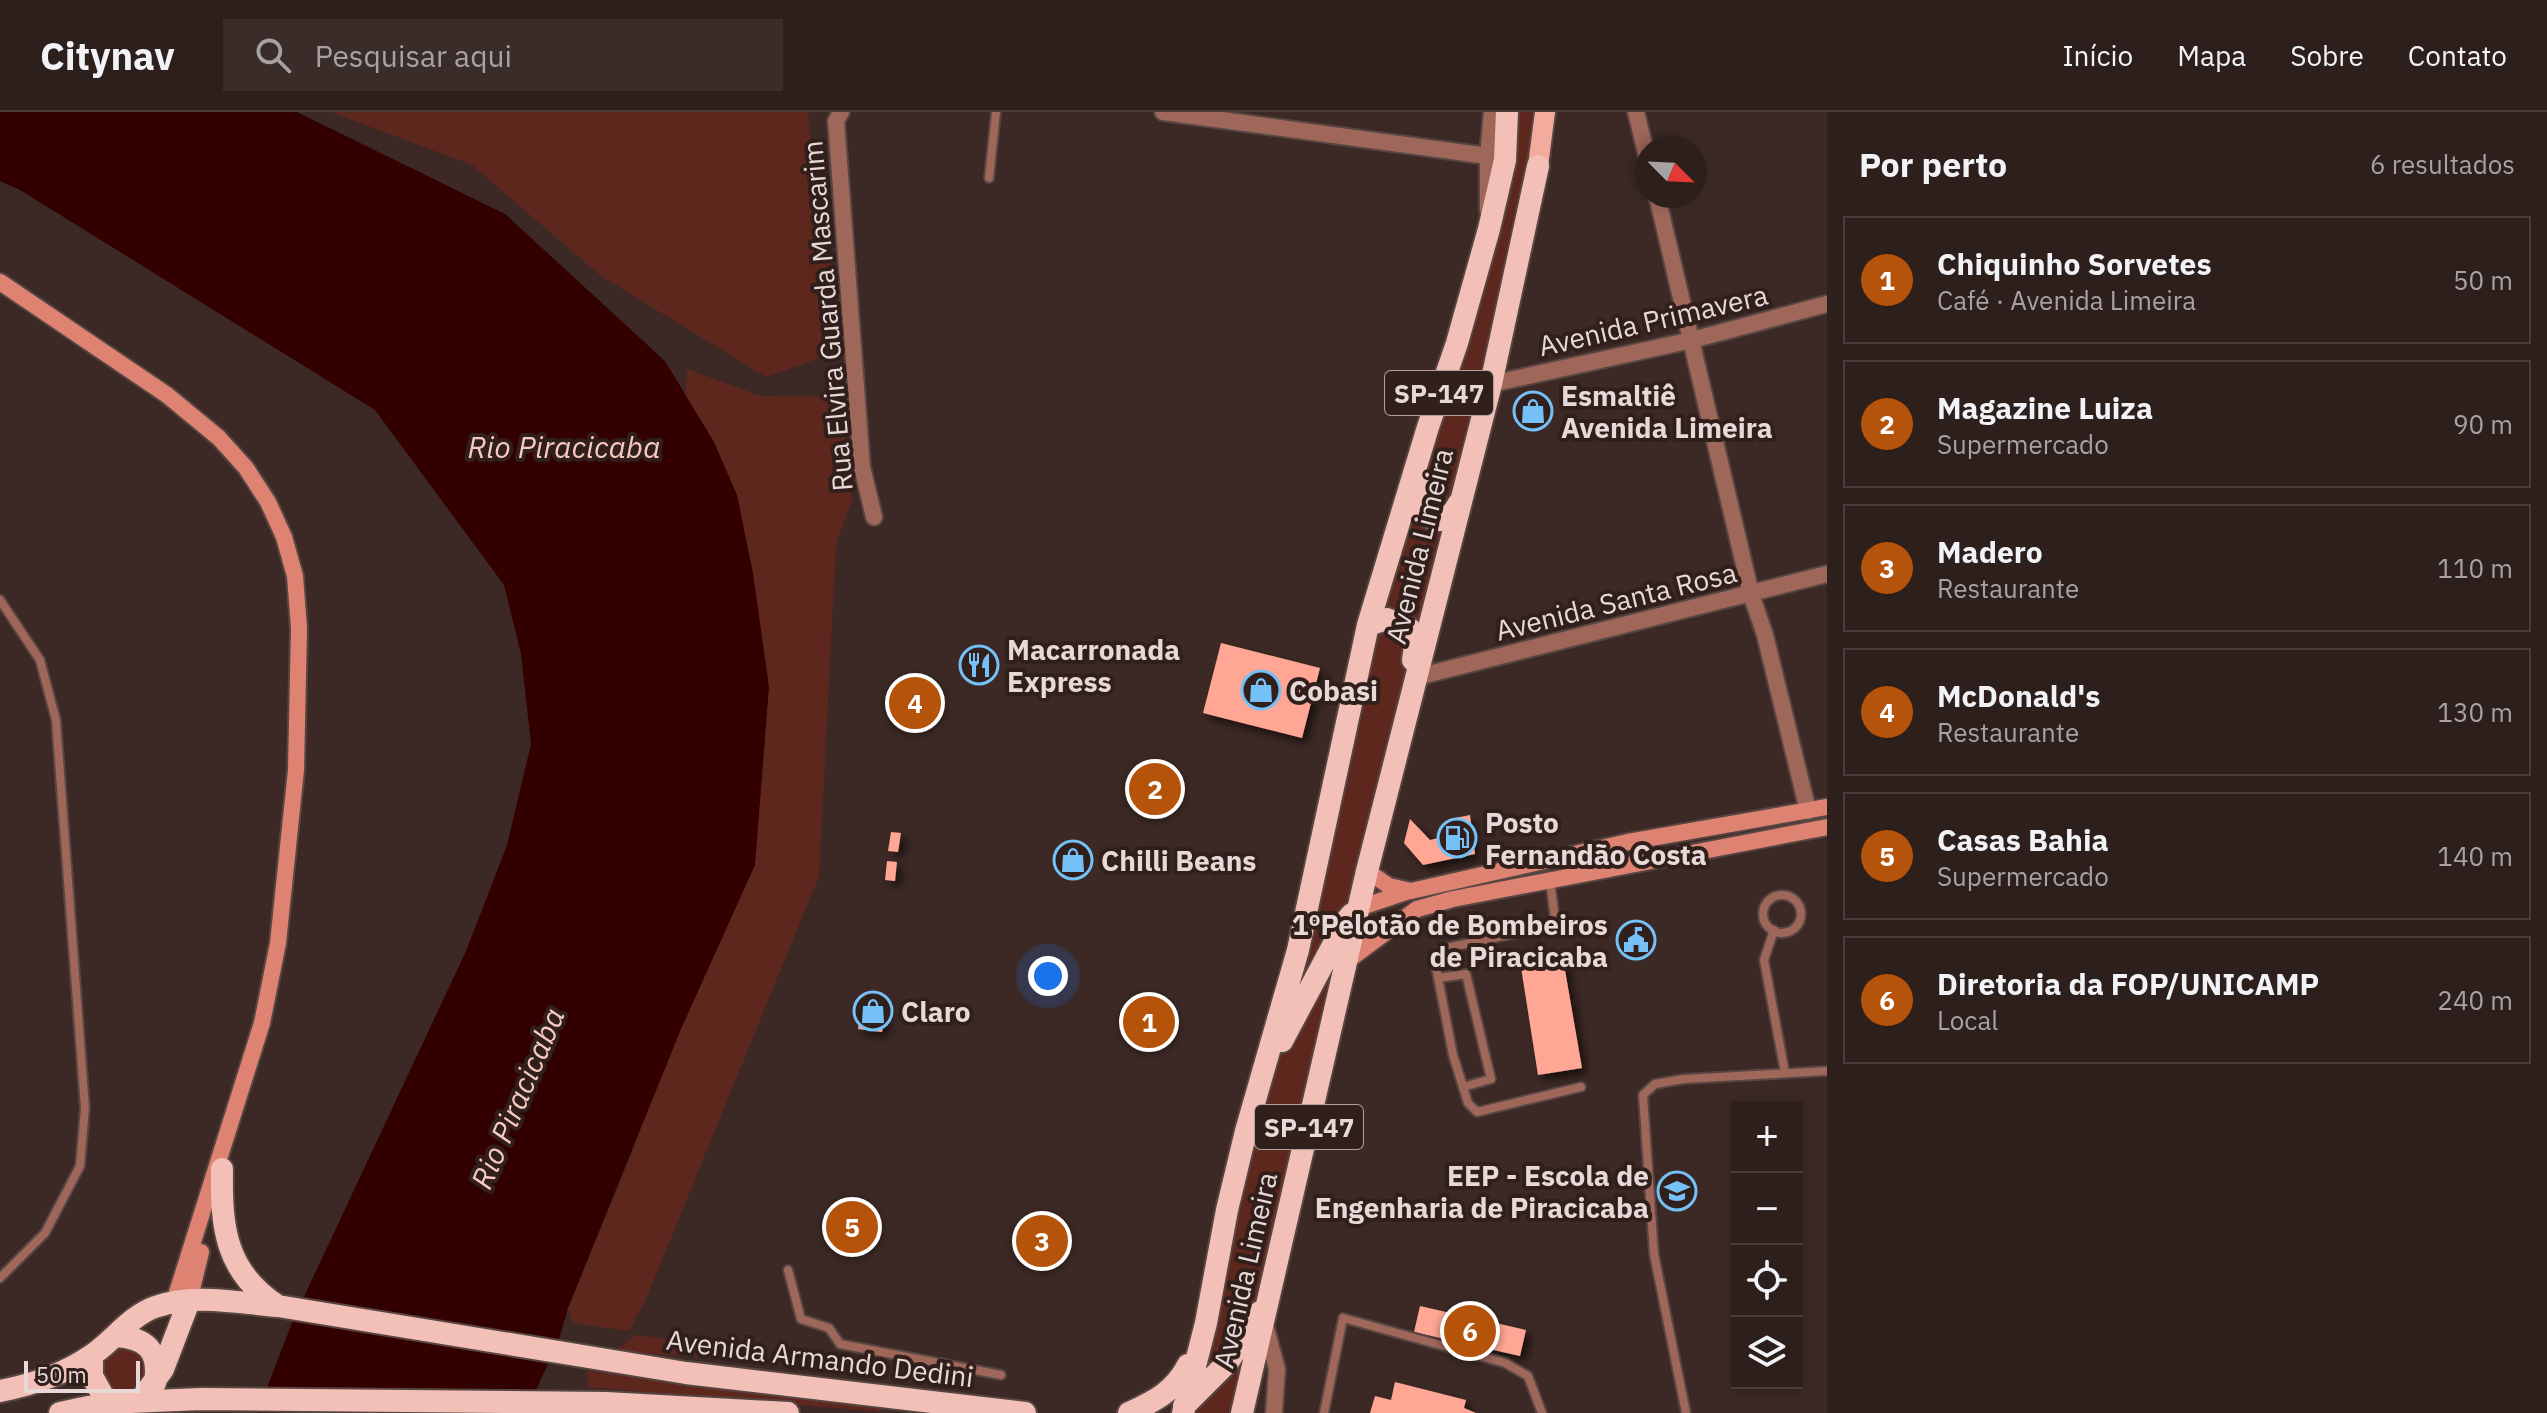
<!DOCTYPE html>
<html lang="pt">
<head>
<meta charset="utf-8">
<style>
	:root { --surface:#2d1f1c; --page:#392c29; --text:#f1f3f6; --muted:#a7a2a3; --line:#483d3b; --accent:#b45309 }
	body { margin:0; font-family:"IBM Plex Sans",sans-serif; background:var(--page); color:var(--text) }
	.controls { position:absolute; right:24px; bottom:24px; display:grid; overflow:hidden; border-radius:0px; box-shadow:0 4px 12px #0003 }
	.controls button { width:72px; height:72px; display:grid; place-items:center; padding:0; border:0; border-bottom:2px solid var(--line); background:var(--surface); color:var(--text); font:40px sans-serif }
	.compass { position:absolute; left:1635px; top:24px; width:72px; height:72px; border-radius:50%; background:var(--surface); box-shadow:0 4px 12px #0003; rotate:114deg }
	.scale { position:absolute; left:24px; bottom:20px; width:116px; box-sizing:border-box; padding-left:8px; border:4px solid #e6d9d7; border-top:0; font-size:22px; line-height:28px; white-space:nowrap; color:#e6d9d7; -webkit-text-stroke:6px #311f1c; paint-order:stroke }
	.you { position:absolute; left:1048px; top:864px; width:28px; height:28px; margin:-20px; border:6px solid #fff; border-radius:50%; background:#1a73e8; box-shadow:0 0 0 12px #1a73e833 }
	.badge { display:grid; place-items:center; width:52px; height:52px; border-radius:50%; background:var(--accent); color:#fff; font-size:26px; font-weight:700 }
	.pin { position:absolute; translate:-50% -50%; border:4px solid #fff; box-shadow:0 2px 8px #0006 }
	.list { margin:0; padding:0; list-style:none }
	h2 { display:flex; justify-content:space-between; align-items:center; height:104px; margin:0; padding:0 32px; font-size:34px }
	h2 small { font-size:26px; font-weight:400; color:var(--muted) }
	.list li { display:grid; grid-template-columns:52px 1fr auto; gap:24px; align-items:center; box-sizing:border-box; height:128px; margin:0 16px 16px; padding:0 16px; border:2px solid var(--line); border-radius:0px }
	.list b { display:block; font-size:30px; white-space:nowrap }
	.list p { margin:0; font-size:26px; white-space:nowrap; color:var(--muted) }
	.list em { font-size:26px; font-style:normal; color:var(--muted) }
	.icon { flex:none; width:44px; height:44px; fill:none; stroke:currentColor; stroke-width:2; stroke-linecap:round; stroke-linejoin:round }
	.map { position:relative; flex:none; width:1827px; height:1301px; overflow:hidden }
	header { display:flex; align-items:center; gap:48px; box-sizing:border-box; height:112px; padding:0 40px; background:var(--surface); border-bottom:2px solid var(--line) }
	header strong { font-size:38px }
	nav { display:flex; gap:44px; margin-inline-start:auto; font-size:28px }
	.search { width:560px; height:72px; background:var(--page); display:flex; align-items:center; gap:20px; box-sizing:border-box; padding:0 28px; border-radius:0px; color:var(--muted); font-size:30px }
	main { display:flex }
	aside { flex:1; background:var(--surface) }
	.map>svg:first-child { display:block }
</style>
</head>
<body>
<header>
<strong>Citynav</strong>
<div class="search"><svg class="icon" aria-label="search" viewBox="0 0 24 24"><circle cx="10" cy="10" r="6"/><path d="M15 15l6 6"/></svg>Pesquisar aqui</div>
<nav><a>Início</a><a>Mapa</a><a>Sobre</a><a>Contato</a></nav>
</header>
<main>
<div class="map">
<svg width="1827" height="1301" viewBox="0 0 1827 1301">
	<defs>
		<filter id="shadow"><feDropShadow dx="5.5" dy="5.5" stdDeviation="4" flood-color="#0009"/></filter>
	</defs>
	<rect width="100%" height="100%" fill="#3c2925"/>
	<path fill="#5e271e" d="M331,0H808L815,85L829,124L840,239L766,265L601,164L472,53Z
		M1515,0H1545L1242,1301H1183L1310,774Z
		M687,257L761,284L840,285L852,388L836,432L819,764L646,1187L629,1219L573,1211L568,1196L634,1036Z
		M636,1223L730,1235L728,1241L713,1246L615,1239Z
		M114,1233L137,1234L149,1254C139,1276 125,1294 103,1268L102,1244Z
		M587,1259L883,1293L882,1300L588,1275Z"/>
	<path fill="#300" d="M0,0H297L505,102L665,249L714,330L737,383L753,461L769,575L755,753L681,917L568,1196L558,1231L525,1301H257L294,1206L466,839L507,733L531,632L521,542L504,473L375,298L20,78L0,69Z"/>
	<path fill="#ffa694" filter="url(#shadow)" d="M1221,531L1320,556L1302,626L1203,601Z
		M1470,703L1475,742L1423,753L1404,731L1410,707L1430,728L1451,723L1450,707Z
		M891,720L901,721L898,740L888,739Z
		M887,749L897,750L895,769L885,768Z
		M1562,841L1582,956L1538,963L1520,849Z
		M863,887L887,891L882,920L858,917Z
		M1467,1193L1481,1196L1479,1207L1526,1218L1520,1244L1414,1220L1420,1194L1464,1204Z
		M1395,1270L1466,1288L1464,1296L1476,1301H1370L1375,1284L1391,1288Z"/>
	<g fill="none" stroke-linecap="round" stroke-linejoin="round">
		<defs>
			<path id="service" d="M989,66L996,0
				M0,488L40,548L56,608L85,996L80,1054L45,1121L0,1166
				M1550,769L1555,807L1551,814L1441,837L1435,850L1453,943L1468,991L1477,1000L1581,975
				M1763 802a19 19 0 1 1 38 0a19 19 0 1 1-38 0Z
				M1774,818L1764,848L1785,961
				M1438,866L1466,862L1491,967L1463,975
				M788,1158L801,1207L829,1216L840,1232L1001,1263
				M1324,1301L1343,1206L1505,1251L1528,1264L1542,1301
				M1686,1301L1654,1142L1643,983L1655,972L1684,967L1827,959"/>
			<path id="minor" d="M841,0L836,9L862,355L874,405
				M1163,0L1488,44V98
				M1636,0L1647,45
				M1488,44L1492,0
				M1657,84L1751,482L1765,523L1808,699
				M1491,272L1692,228L1827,192
				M1417,565L1827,462
				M1265,1213L1277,1257L1274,1301"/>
			<path id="secondary" d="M0,170L167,283L219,326L246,356L268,390L284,425L295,464L299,516L296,658L278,831L262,911L174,1190
				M1367,759L1389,774L1411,779L1628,730L1827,695
				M1359,796L1409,779
				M1347,849L1417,797L1453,787L1827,715
				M189,1189L201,1140"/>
			<path id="primary" d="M1538,54L1545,0"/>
			<path id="trunk" d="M1419,368L1418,395C1434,413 1447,413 1459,391
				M1368,513L1387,507L1410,517L1416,528L1413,548
				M1282,929L1346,809L1352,802
				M222,1057C221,1115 225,1160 278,1194L686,1261L1025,1301
				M116,1224C146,1226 160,1238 155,1271
				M92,1244V1264L107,1291
				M0,1279C31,1273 66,1261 92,1243C113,1229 130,1204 155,1195C193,1181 239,1191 278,1194
				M140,1289L163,1257L189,1189
				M1184,1294L1228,1250L1260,1200
				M60,1301L107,1291L201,1287L606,1291L788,1301
				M1129,1301C1155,1289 1175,1279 1188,1253
				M1183,1301L1206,1211L1227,1098L1246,1019L1298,838L1368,513L1428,315L1457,231L1489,117L1505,48L1507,0
				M1242,1301L1367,759L1491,272L1538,54"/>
		</defs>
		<use href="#service" stroke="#574541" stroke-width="12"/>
		<use href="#minor" stroke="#574541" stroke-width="20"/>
		<use href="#secondary" stroke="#574541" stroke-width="20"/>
		<use href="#primary" stroke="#574541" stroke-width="24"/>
		<use href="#trunk" stroke="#574541" stroke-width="26"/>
		<use href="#service" stroke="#9f665a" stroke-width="8"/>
		<use href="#minor" stroke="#9f665a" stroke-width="16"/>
		<use href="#secondary" stroke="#de8372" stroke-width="16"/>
		<use href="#primary" stroke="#f2ab9d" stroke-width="20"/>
		<use href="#trunk" stroke="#f2c0b6" stroke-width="22"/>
	</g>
	<defs>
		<symbol id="shop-ring" viewBox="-11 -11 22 22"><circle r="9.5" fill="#311f1c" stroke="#75c0f6" stroke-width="1.5"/><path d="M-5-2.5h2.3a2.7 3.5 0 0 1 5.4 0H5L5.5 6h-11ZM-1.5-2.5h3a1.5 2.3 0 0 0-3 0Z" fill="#75c0f6"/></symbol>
		<symbol id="restaurant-ring" viewBox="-11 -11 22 22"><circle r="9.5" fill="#311f1c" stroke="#75c0f6" stroke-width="1.5"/><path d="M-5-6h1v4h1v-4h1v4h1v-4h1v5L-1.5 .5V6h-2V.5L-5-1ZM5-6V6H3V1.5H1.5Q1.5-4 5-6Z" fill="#75c0f6"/></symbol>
		<symbol id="fuel-ring" viewBox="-11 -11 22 22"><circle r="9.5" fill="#311f1c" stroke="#75c0f6" stroke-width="1.5"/><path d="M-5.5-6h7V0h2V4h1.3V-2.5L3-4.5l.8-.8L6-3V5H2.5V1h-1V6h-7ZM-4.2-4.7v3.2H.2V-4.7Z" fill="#75c0f6"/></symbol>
		<symbol id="civic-ring" viewBox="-11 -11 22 22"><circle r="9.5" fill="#311f1c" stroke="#75c0f6" stroke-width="1.5"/><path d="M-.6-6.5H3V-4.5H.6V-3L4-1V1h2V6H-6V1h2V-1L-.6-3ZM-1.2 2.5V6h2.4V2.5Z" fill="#75c0f6"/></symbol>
		<symbol id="university-ring" viewBox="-11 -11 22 22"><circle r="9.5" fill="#311f1c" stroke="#75c0f6" stroke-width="1.5"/><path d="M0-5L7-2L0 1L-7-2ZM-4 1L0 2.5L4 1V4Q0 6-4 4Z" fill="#75c0f6"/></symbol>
	</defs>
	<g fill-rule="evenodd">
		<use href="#shop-ring" x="1511" y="277" width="44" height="44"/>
		<use href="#restaurant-ring" x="957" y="531" width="44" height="44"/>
		<use href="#shop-ring" x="1239" y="556" width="44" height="44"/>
		<use href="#fuel-ring" x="1435" y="704" width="44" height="44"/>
		<use href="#shop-ring" x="1051" y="726" width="44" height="44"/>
		<use href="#civic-ring" x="1614" y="806" width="44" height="44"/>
		<use href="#shop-ring" x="851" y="877" width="44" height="44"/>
		<use href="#university-ring" x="1655" y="1057" width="44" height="44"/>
	</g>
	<g text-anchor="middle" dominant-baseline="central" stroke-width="8" stroke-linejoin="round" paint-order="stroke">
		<g fill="#311f1c" stroke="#b0a19f" stroke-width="2">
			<rect x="1385" y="259" width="108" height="44" rx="6"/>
			<rect x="1255" y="993" width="108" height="44" rx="6"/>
		</g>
		<g font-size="26" font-weight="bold" fill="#e6d9d7">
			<text x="1439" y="281">SP-147</text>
			<text x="1309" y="1015">SP-147</text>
		</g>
		<g font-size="28" fill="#e6d9d7" stroke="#311f1c">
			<text transform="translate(827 204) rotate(-95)">Rua Elvira Guarda Mascarim</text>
			<text transform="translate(1653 208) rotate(-13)">Avenida Primavera</text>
			<text transform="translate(1419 434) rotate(-76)">Avenida Limeira</text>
			<text transform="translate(1616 489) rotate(-14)">Avenida Santa Rosa</text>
			<text transform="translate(1245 1158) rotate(-77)">Avenida Limeira</text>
			<text transform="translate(820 1246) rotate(7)">Avenida Armando Dedini</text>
		</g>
		<g font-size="28" font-weight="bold" fill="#e6d9d7" stroke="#311f1c" text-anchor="start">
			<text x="1561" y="283">Esmaltiê<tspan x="1561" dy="32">Avenida Limeira</tspan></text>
			<text x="1007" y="537">Macarronada<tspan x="1007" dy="32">Express</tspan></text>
			<text x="1289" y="578">Cobasi</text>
			<text x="1485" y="710">Posto<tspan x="1485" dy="32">Fernandão Costa</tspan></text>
			<text x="1101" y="748">Chilli Beans</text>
			<text x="1608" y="812" text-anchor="end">1ºPelotão de Bombeiros<tspan x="1608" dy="32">de Piracicaba</tspan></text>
			<text x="901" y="899">Claro</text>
			<text x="1649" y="1063" text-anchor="end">EEP - Escola de<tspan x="1649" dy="32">Engenharia de Piracicaba</tspan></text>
		</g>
		<g font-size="30" font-style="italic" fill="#f8c9bf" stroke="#311f1c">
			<text x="564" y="334">Rio Piracicaba</text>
			<text transform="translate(517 986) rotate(-67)">Rio Piracicaba</text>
		</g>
	</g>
</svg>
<div class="controls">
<button>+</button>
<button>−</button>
<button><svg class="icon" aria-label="locate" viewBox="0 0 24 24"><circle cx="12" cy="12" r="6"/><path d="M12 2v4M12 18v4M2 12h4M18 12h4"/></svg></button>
<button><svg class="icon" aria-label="layers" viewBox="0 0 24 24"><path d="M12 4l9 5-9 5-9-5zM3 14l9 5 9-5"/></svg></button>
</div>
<svg class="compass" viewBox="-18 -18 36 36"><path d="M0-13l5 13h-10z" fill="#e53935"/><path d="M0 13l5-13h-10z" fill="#a7a2a3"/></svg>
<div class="scale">50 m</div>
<div class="you"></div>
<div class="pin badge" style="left:1149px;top:910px">1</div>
<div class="pin badge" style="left:1155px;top:677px">2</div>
<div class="pin badge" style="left:1042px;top:1129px">3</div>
<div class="pin badge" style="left:915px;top:591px">4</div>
<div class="pin badge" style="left:852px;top:1115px">5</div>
<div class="pin badge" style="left:1470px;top:1219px">6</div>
</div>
<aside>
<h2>Por perto<small>6 resultados</small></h2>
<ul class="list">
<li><span class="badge">1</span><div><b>Chiquinho Sorvetes</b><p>Café · Avenida Limeira</p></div><em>50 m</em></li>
<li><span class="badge">2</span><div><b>Magazine Luiza</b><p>Supermercado</p></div><em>90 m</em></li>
<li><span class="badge">3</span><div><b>Madero</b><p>Restaurante</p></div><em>110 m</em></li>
<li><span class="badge">4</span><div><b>McDonald's</b><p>Restaurante</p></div><em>130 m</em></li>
<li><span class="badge">5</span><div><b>Casas Bahia</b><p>Supermercado</p></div><em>140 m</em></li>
<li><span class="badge">6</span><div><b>Diretoria da FOP/UNICAMP</b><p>Local</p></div><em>240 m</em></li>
</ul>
</aside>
</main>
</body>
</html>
